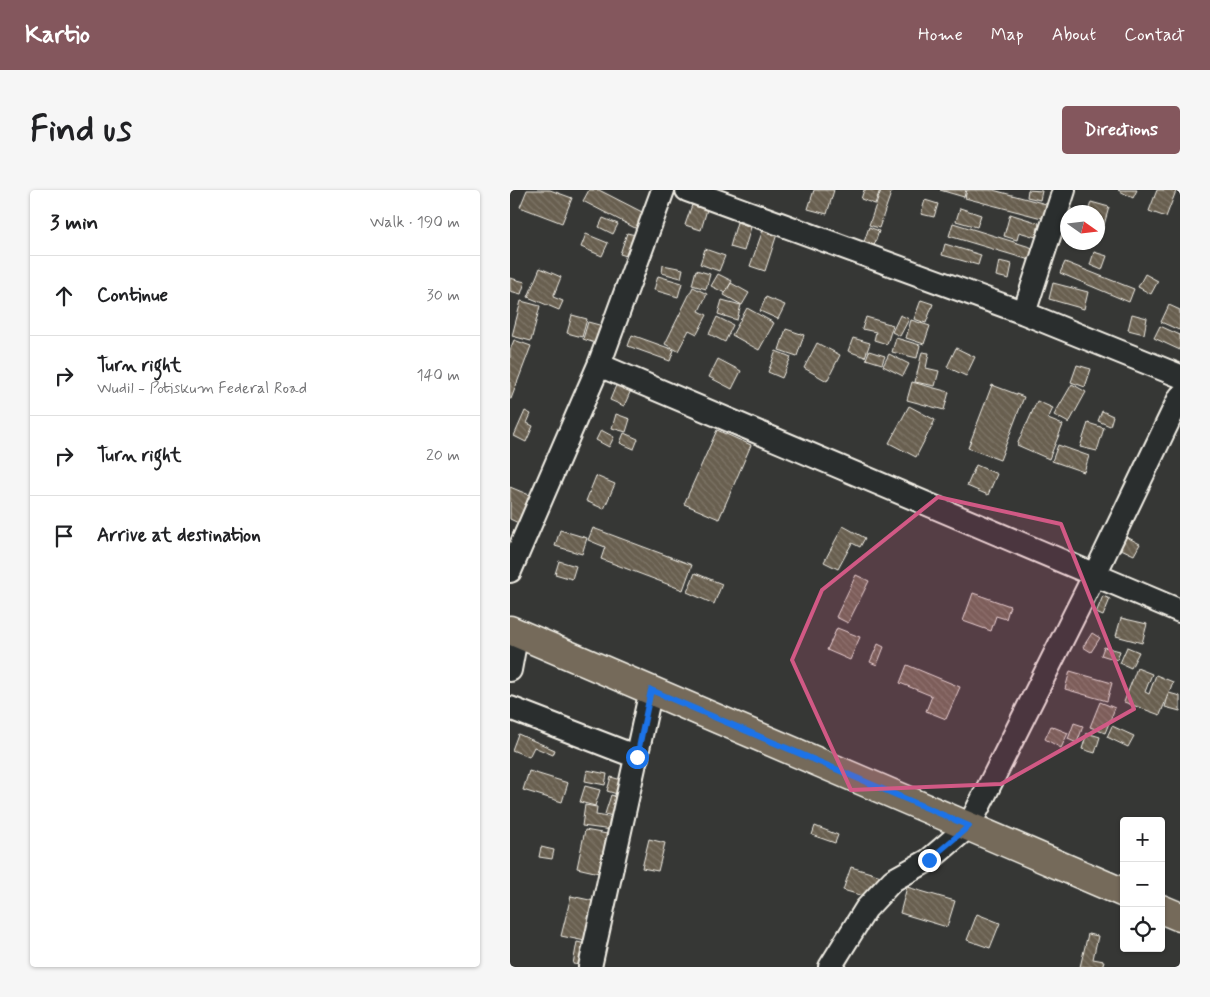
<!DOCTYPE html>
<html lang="en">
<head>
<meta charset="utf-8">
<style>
	:root { --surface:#fff; --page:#f6f6f6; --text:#202124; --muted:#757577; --line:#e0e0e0; --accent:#84575d }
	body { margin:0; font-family:Mynerve,sans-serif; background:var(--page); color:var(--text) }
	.controls { position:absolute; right:15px; bottom:15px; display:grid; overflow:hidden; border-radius:5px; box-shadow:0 1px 4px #0004 }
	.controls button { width:45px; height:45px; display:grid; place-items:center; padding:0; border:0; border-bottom:1px solid var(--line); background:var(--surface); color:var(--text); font:25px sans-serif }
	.compass { position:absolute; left:550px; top:15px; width:45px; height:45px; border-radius:50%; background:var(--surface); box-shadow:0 1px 4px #0004; rotate:104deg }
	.stop { position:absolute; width:15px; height:15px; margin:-11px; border:4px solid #1a73e8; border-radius:50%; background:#fff }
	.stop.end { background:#1a73e8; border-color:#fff; box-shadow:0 1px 5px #0008 }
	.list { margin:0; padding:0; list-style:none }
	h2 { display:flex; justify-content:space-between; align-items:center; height:65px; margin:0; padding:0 20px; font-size:21px }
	h2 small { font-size:16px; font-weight:400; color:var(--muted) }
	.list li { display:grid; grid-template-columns:32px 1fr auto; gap:15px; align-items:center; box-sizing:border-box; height:80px; padding:0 20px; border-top:1px solid var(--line) }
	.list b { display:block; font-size:19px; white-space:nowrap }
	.list p { margin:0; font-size:16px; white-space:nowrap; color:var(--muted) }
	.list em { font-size:16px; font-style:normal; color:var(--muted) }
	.icon { flex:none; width:28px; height:28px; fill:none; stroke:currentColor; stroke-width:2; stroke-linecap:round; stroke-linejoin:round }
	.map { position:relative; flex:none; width:670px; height:777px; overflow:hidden; border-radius:5px }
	header { display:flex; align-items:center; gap:30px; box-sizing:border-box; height:70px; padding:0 25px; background:var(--accent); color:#fff }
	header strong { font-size:24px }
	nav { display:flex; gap:28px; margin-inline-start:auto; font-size:18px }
	.intro { display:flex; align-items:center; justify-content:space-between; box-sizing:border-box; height:120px; padding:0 30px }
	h1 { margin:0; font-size:35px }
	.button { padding:12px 22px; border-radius:5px; background:var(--accent); color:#fff; font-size:18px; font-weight:700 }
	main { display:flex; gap:30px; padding:0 30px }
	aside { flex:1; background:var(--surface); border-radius:5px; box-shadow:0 1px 4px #0004 }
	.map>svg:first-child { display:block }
</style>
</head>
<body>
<header>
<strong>Kartio</strong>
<nav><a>Home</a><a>Map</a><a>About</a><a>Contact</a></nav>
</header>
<div class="intro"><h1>Find us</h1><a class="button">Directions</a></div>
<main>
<aside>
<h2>3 min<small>Walk · 190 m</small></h2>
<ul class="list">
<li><svg class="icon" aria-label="ahead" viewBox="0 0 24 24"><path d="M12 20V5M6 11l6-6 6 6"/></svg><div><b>Continue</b></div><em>30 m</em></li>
<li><svg class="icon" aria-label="right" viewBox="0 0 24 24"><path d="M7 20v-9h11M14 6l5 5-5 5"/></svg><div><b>Turn right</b><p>Wudil - Potiskum Federal Road</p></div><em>140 m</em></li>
<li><svg class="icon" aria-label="right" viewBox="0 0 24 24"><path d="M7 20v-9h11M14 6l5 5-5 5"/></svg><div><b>Turn right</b></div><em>20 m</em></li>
<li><svg class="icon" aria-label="arrive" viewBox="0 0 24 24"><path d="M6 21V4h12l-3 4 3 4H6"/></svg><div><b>Arrive at destination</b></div></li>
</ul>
</aside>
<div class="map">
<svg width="670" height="777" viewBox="0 0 670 777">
	<defs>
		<pattern id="building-back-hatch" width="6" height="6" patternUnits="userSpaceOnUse" patternTransform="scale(1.25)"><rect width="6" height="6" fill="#685e4f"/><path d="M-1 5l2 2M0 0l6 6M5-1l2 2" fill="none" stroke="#7e7668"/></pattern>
	</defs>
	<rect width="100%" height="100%" fill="#363735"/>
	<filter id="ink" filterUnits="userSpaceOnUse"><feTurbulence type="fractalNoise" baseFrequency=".02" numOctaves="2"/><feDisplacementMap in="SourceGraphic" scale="10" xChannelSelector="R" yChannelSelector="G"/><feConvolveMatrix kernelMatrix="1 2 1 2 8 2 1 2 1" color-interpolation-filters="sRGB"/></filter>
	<g filter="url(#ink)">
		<path fill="url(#building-back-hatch)" stroke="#f4f1e8" d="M17,0H40L62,8L52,33L10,17Z
			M79,0H89L134,23L127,39L73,11Z
			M304,0H324L317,24L298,19Z
			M354,0H370L365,14L351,9Z
			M371,0H382L369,38L359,35Z
			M430,0H456L454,7Z
			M457,0H483L555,19L551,33L455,8Z
			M518,0L532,1L530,10L517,7Z
			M608,0H627L623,8Z
			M647,0H663L666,1L656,27L639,21Z
			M415,10L428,14L424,27L411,24Z
			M183,12L198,16L191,40L175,35Z
			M581,12L599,17L592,42L588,40V22H578Z
			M450,18L471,25L467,37L446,31Z
			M500,24L529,33L526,47L509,42L507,50L494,46Z
			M93,28L108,34L103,44L89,37Z
			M227,32L241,37L234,61L220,57Z
			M443,33L536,62L533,74L439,46Z
			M359,37L369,41L364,56L354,52Z
			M253,40L267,44L255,81L240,76Z
			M117,43L130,46L123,68L110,64Z
			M76,44L98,53L92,66L71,57Z
			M435,54L471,65L468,75L432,65Z
			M195,59L215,66L209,81L190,74Z
			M584,62L597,66L592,80L580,75Z
			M489,71L502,74L499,89L486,86Z
			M555,72L624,99L619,112L550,83Z
			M153,75L173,79L171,88L152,83Z
			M30,78L51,87L43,107L53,111L49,120L18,107Z
			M186,80L200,84L196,99L182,95Z
			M208,84L222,91L215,103L201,96Z
			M635,84L648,91L641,104L628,97Z
			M148,86L172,93L168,107L144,100Z
			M0,88L15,92L11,104L0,101Z
			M221,93L239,103L232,115L214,105Z
			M543,93L578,102L574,119L539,109Z
			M183,97L197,104L189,121L197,125L187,144L179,140L168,161L155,154Z
			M256,107L275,115L268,129L250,121Z
			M212,110L231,115L227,130L208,124Z
			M411,110L423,114L416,133L404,129Z
			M11,111L30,116L21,151L2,146Z
			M659,115L670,120V137L669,140L651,132Z
			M237,118L264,133L249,160L222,145Z
			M622,124L637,128L634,144L618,140Z
			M62,125L77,129L72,147L57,143Z
			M390,125L399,129L390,146L382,142Z
			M207,127L223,135L215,152L199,144Z
			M356,127L383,135L377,154L364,150L366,142L352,139Z
			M401,130L420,136L414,154L396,148Z
			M78,132L93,136L88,154L73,149Z
			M650,136L670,145V160L644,148Z
			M276,139L294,145L287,166L269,160Z
			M122,145L164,160L160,171L118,156Z
			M343,148L360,153L355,167L338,161Z
			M386,148L410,155L407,168L382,162Z
			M4,150L21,156L1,209H0V160Z
			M307,153L330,165L317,191L294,178Z
			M446,158L465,167L456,186L437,177Z
			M266,161L281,167L272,188L258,182Z
			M359,161L375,166L372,174L356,169Z
			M412,162L419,163L416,178L429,181L425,196L405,192Z
			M379,164L399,174L393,186L373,176Z
			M208,169L231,181L222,199L199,187Z
			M567,175L581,179L575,197L561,192Z
			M402,192L439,202L434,220L397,210Z
			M107,193L121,200L114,216L100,210Z
			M562,194L576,202L559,233L544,225Z
			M482,195L514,207L490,270L458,258Z
			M527,211L543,218L538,229L553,235L539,269L507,255L516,234H517Z
			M399,216L425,230L406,267L379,253Z
			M15,221L21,224L17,233L23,236L16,252L4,246Z
			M592,221L603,226L600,236L588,231Z
			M106,224L120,229L116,242L102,238Z
			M578,233L594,238L587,261L570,257Z
			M91,240L104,247L99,257L86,250Z
			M207,240L241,255L209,329L174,314Z
			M114,243L128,249L124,259L110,253Z
			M548,255L579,266L574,282L542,271Z
			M466,275L487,284L478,305L457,296Z
			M86,286L105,294L94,319L76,311Z
			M0,297L29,309L17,337L0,329Z
			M333,336L355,348L350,357L342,353L328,379L314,372Z
			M83,338L182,375L173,400L91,369L95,357L78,350Z
			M50,340L77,348L72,364L45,356Z
			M615,346L630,354L624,365L609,358Z
			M49,371L66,376L62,389L45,384Z
			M185,383L212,394L204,414L177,402Z
			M346,385L359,391L338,433L326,427Z
			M463,403L500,416L496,429L486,426L481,441L453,431Z
			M593,406L600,409L593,426L586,423Z
			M611,428L637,434L632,453L606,446Z
			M327,438L350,447L340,470L317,460Z
			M582,443L590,448L581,462L573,457Z
			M368,454L374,457L367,475L360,472Z
			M594,457L610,461L607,470L591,465Z
			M617,457L629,462L621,478L610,473Z
			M397,475L450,497L436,529L416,521L422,506L390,493Z
			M627,478L642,484L635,502L639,504L646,485L663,492L650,525L614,512Z
			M560,481L602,493L597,511L555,499Z
			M659,503L670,506V521L655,517Z
			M590,512L605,518L595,543L580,537Z
			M564,533L573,536L567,553L558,549Z
			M541,536L558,543L551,558L535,549Z
			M602,536L624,546L618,557L597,547Z
			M577,543L590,547L585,563L572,559Z
			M8,544L45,560L43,565L24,557L19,567L2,560Z
			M77,580L97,584L95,595L75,591Z
			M19,581L58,593L52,612L13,600Z
			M101,587L118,592L114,606L97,601Z
			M75,596L90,600L85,616L70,612Z
			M101,605L112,608L106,627L95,624Z
			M75,615L87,617L86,625L104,628L102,640L72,636Z
			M305,636L328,645L325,653L302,645Z
			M75,640L97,644L89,683L67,678Z
			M139,649L155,653L148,681L132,678Z
			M31,657L44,660L42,669L29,667Z
			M341,677L381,689L373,712L333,700Z
			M397,697L445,711L437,737L390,723Z
			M61,706L84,711L75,751L51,746Z
			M467,724L490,733L480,758L457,750Z
			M578,744L588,746L583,769L594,771L592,777H570Z
			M67,752L81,755L77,776L63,774Z"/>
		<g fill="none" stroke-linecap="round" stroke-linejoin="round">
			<defs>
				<path id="minor" d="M177,0L514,123L670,186
					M514,123L554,0
					M89,175L670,421
					M0,381L89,175L153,0
					M0,480L7,442
					M0,518L127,567
					M80,777L141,500
					M320,777L356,719L383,690L419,670L459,636L585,384L670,207"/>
				<path id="major" d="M0,440L614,703
					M651,719L670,727"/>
			</defs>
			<use href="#minor" stroke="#f4f1e8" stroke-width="26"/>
			<use href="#major" stroke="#f4f1e8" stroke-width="31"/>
			<use href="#minor" stroke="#2a2d2e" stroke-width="22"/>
			<use href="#major" stroke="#746a5a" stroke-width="28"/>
		</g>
	</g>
	<g fill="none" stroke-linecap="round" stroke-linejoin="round" filter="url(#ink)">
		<path stroke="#1a73e8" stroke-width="6" d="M127,567L141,500L459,636L419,670"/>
	</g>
	<path fill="#d15985" fill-opacity="0.2" stroke="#d15985" stroke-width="4" stroke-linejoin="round" d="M428,307L551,334L624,519L491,594L341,600L282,470L312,400Z"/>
</svg>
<div class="controls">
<button>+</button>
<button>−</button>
<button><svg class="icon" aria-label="locate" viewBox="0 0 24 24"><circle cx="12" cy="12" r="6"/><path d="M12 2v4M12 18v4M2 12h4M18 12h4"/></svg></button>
</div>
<svg class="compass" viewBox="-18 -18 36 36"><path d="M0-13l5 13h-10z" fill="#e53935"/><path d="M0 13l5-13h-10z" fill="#757577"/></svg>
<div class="stop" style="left:127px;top:567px"></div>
<div class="stop end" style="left:419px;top:670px"></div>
</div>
</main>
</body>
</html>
